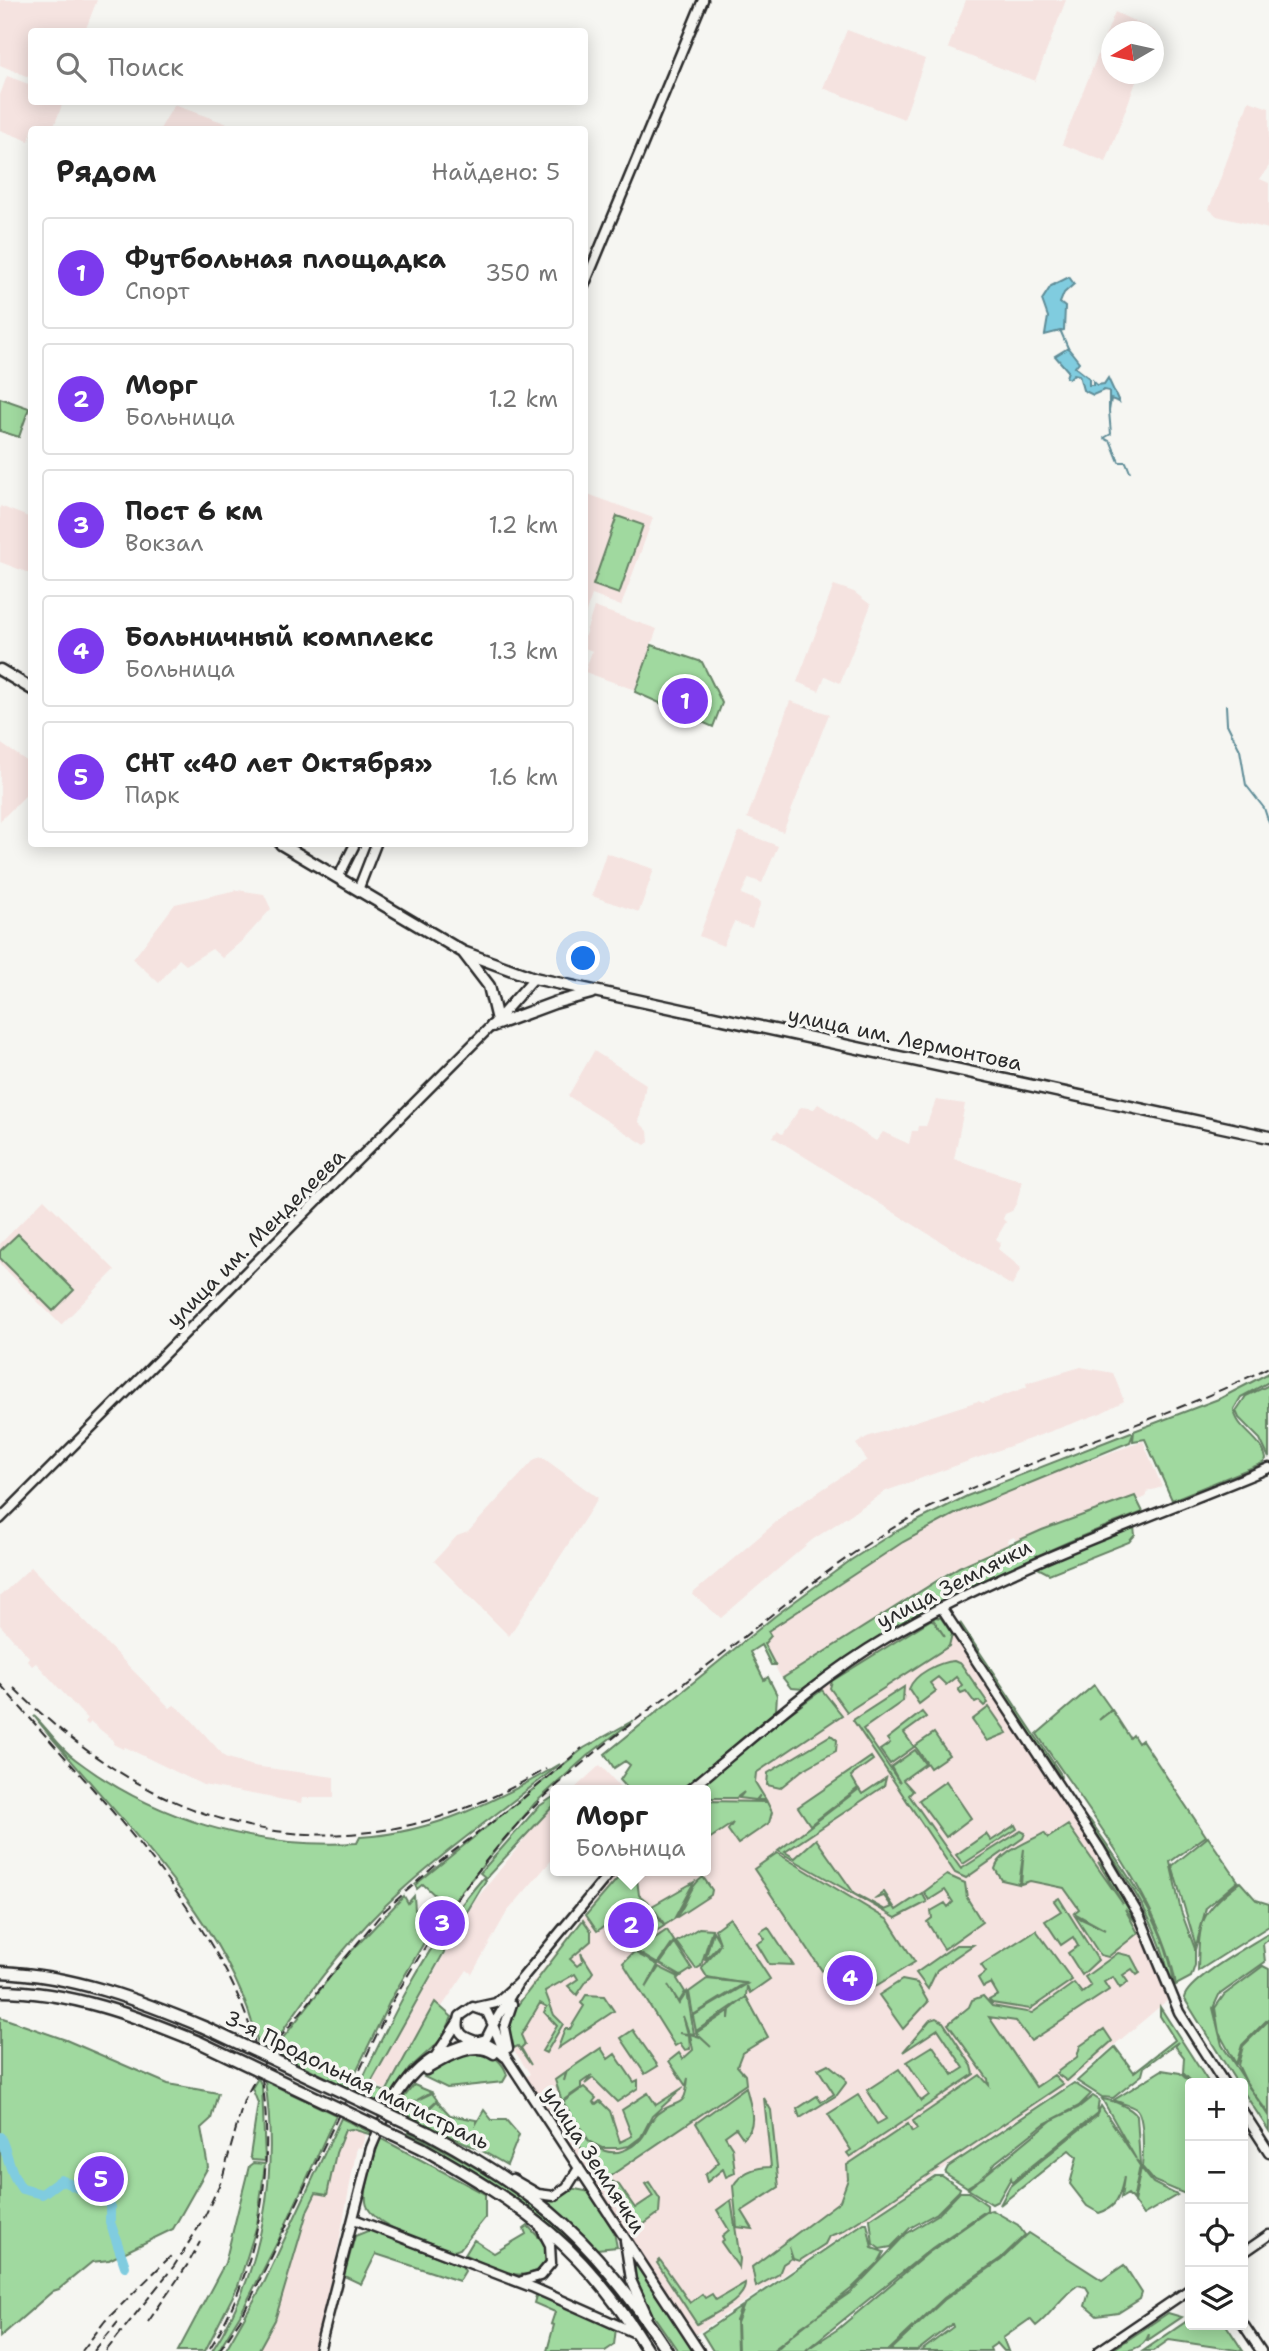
<!DOCTYPE html>
<html lang="ru">
<head>
<meta charset="utf-8">
<style>
	:root { --surface:#fff; --page:#f6f6f6; --text:#222; --muted:#767676; --line:#e0e0e0; --accent:#7c3aed }
	body { margin:0; font-family:"Shantell Sans",sans-serif; background:var(--page); color:var(--text) }
	.controls { position:absolute; right:21px; bottom:21px; display:grid; overflow:hidden; border-radius:7px; box-shadow:0 4px 18px #0003 }
	.controls button { width:63px; height:63px; display:grid; place-items:center; padding:0; border:0; border-bottom:2px solid var(--line); background:var(--surface); color:var(--text); font:35px sans-serif }
	.compass { position:absolute; left:1101px; top:21px; width:63px; height:63px; border-radius:50%; background:var(--surface); box-shadow:0 4px 18px #0003; rotate:261deg }
	.you { position:absolute; left:584px; top:959px; width:24px; height:24px; margin:-18px; border:5px solid #fff; border-radius:50%; background:#1a73e8; box-shadow:0 0 0 10px #1a73e833 }
	.badge { display:grid; place-items:center; width:46px; height:46px; border-radius:50%; background:var(--accent); color:#fff; font-size:23px; font-weight:700 }
	.pin { position:absolute; translate:-50% -50%; border:4px solid #fff; box-shadow:0 2px 7px #0006 }
	.popup { position:absolute; left:550px; top:1785px; width:161px; height:91px; box-sizing:border-box; display:grid; place-content:center; border-radius:7px; background:var(--surface); filter:drop-shadow(0 2px 5px #0005); font-size:23px; white-space:nowrap; color:var(--muted) }
	.popup b { font-size:26px; color:var(--text) }
	.popup::after { content:''; position:absolute; left:50%; top:100%; margin-left:-14px; border:14px solid transparent; border-top-color:var(--surface) }
	.list { margin:0; padding:0; list-style:none }
	h2 { display:flex; justify-content:space-between; align-items:center; height:91px; margin:0; padding:0 28px; font-size:30px }
	h2 small { font-size:23px; font-weight:400; color:var(--muted) }
	.list li { display:grid; grid-template-columns:46px 1fr auto; gap:21px; align-items:center; box-sizing:border-box; height:112px; margin:0 14px 14px; padding:0 14px; border:2px solid var(--line); border-radius:7px }
	.list b { display:block; font-size:26px; white-space:nowrap }
	.list p { margin:0; font-size:23px; white-space:nowrap; color:var(--muted) }
	.list em { font-size:23px; font-style:normal; color:var(--muted) }
	.icon { flex:none; width:38px; height:38px; fill:none; stroke:currentColor; stroke-width:2; stroke-linecap:round; stroke-linejoin:round }
	.map { position:relative; flex:none; width:1269px; height:2351px; overflow:hidden }
	.search { position:absolute; background:var(--surface); box-shadow:0 4px 18px #0003; left:28px; top:28px; width:560px; height:77px; display:flex; align-items:center; gap:18px; box-sizing:border-box; padding:0 24px; border-radius:7px; color:var(--muted); font-size:26px }
	.panel { position:absolute; background:var(--surface); box-shadow:0 4px 18px #0003; left:28px; top:126px; width:560px; height:721px; border-radius:7px }
	.map>svg:first-child { display:block }
</style>
</head>
<body>
<div class="map">
<svg width="1269" height="2351" viewBox="0 0 1269 2351">
	<rect width="100%" height="100%" fill="#f6f6f2"/>
	<filter id="ink" filterUnits="userSpaceOnUse"><feTurbulence type="fractalNoise" baseFrequency=".0143" numOctaves="2"/><feDisplacementMap in="SourceGraphic" scale="14" xChannelSelector="R" yChannelSelector="G"/><feConvolveMatrix kernelMatrix="1 2 1 2 8 2 1 2 1" color-interpolation-filters="sRGB"/></filter>
	<g filter="url(#ink)">
		<path fill="#f5e3e0" d="M0,0H97L85,31L32,32L31,78L0,65Z
			M966,0H1066L1035,81L948,48Z
			M1115,12L1155,31L1154,35V32H1112V74H1139L1106,162L1062,144Z
			M847,30L925,59L904,119L823,88Z
			M7,76L31,85L32,102H63L53,129L32,130L29,141L0,130V95Z
			M1249,101L1269,108V166L1260,179L1269,183V229L1217,216L1209,209Z
			M174,105L242,129H160Z
			M585,493L653,518L621,606L592,595L585,615Z
			M0,506L31,518L29,573L0,562Z
			M834,585L854,592L871,605L840,683L825,676L819,691L797,682Z
			M594,607L657,629L635,690L585,672L592,651L585,648V635Z
			M790,701L829,714L783,832L747,818Z
			M0,743L31,764L32,789L0,821Z
			M739,831L778,846L762,883L749,878L741,894L761,902L752,928L734,922L723,946L699,936Z
			M606,853L654,869L639,912L592,896Z
			M237,890L264,894L271,909L244,939L222,958L212,949L186,965L179,959L159,983L133,959L175,904Z
			M594,1051L646,1084L639,1122L648,1131L649,1142L645,1145L568,1096Z
			M936,1100L965,1104L954,1159L1022,1181L1017,1202L1012,1211L1005,1214L1003,1219L1006,1222L996,1239L1001,1243L998,1249L1021,1268L1012,1286L773,1137L777,1131L782,1134L801,1107L814,1109L818,1104L876,1141L883,1132L909,1144L912,1131H917L918,1126H926Z
			M44,1199L115,1270L61,1325L0,1264V1244Z
			M1081,1367L1113,1373L1124,1401L1101,1413L886,1491L812,1540L721,1618L692,1594L788,1512L867,1460L856,1444L867,1437L978,1401L983,1403L1027,1387L1026,1383Z
			M1143,1441L1162,1487L1146,1492L1147,1496L1139,1500L1136,1496L1016,1541L1014,1537L1007,1540L1008,1544L947,1573L782,1679L779,1674L764,1644L771,1636L768,1631L903,1542L955,1514L1019,1486Z
			M542,1457L598,1498L509,1636L434,1561L457,1536L468,1532L535,1459Z
			M31,1567L170,1708L174,1705L188,1716L225,1757L253,1766L334,1777V1798H302L301,1803L203,1785L125,1747L123,1749L113,1744L114,1741L91,1722L88,1725L85,1722L87,1719L36,1663L32,1666L27,1660L29,1657L0,1625V1596Z
			M941,1607L1140,1917L1171,1997L1066,2086L690,2338L521,2079L530,2074L509,2043L510,2012L619,1871H706V1790H689L823,1680Z
			M600,1765L623,1790H573Z
			M556,1806V1855L507,1912L472,1974L467,1970L385,2090L371,2083L475,1901L538,1822Z
			M352,2129L366,2134L361,2148L357,2147L337,2253L313,2351H258L275,2320L308,2209L316,2193L327,2195L336,2153L345,2130Z"/>
		<path fill="#a0d99f" stroke="#668265" stroke-width="2" d="M0,398L29,408L19,437L0,431Z
			M617,516L643,525L619,594L593,585Z
			M652,645L702,662L722,703L713,727L635,692Z
			M18,1234L74,1290L53,1311L0,1258V1251Z
			M1269,1373V1382L1241,1397L1234,1409C1236,1430 1262,1437 1266,1459L1263,1463L1172,1500L1145,1439L1133,1441L1134,1431L1221,1398Z
			M1269,1385V1458L1260,1439L1239,1418L1236,1411L1246,1396Z
			M1131,1432L1133,1434L1130,1442L955,1514L903,1542L768,1631L771,1636L764,1644L775,1665H771L761,1645L750,1652L764,1680L768,1677L777,1695L776,1710L681,1790H629L620,1780L630,1765L625,1761L614,1768L605,1754L775,1616L851,1560L893,1533L967,1496Z
			M1135,1496L1143,1512C1022,1557 909,1615 804,1689L791,1688L783,1678L959,1567L1042,1530Z
			M1134,1527L1135,1535L1129,1542L1049,1574L1036,1567Z
			M935,1617L941,1618L952,1634L949,1646L847,1712L830,1688L832,1681L932,1619L945,1637L933,1619Z
			M961,1624L1060,1773L1061,1778L959,1630Z
			M954,1661L961,1664L988,1703L984,1706L979,1701L975,1703L966,1691L961,1693L958,1689L962,1685L956,1677L946,1685L938,1677L930,1683L936,1691L919,1704L909,1689C914,1674 939,1662 954,1661Z
			M1094,1685L1111,1709L1099,1720L1112,1710L1130,1738L1133,1735L1138,1743L1142,1740L1206,1836L1170,1862L1181,1911L1195,1949V1965L1191,1977L1176,1985C1163,1901 1079,1799 1037,1734Z
			M904,1687L903,1701L863,1729L900,1783L891,1767L915,1750L925,1764L903,1780L913,1791L909,1795L961,1869L1021,1831L1025,1833L1023,1838L966,1878L955,1873L853,1720Z
			M822,1690L842,1715L756,1773L755,1782L766,1800H757L760,1795L756,1800L739,1798L744,1792L736,1798H706V1790H695L745,1746Z
			M989,1707L1007,1733L987,1741L972,1720Z
			M922,1712L926,1717L904,1733L914,1747L890,1764L880,1750L890,1743L887,1739Z
			M34,1716C49,1730 59,1747 75,1759C155,1820 256,1849 357,1843L360,1837C433,1833 499,1800 560,1764C508,1807 452,1844 402,1890C352,1935 307,1993 270,2050L258,2044C229,1917 113,1816 34,1716Z
			M634,1720L587,1756L535,1803L440,1917L431,1912L440,1900L423,1884L417,1889L415,1885L584,1748Z
			M934,1733L949,1755L930,1768L915,1746Z
			M831,1735L837,1740L836,1751L801,1771L780,1788L767,1785L768,1773Z
			M871,1757L873,1760L851,1776L858,1788L810,1825L798,1807Z
			M886,1778L884,1786L785,1852L795,1858L816,1839L854,1893L885,1910L892,1907L884,1896L874,1899L884,1892L896,1910L922,1893L927,1902L896,1918L778,1851L859,1789L862,1794Z
			M946,1781L971,1818L946,1837L919,1800Z
			M556,1795V1803L486,1878L480,1873L538,1807Z
			M706,1801L767,1802L772,1812L769,1823L738,1844L728,1830L733,1823L706,1841Z
			M1090,1820C1123,1869 1167,1924 1174,1984L1170,1981C1160,1921 1120,1869 1088,1821Z
			M1015,1825L1017,1829L963,1864L956,1855L986,1834L991,1841Z
			M1068,1825L1123,1904L1098,1862L1106,1870L1138,1925L1125,1909L1138,1933L1108,1957L1100,1955L1075,1916L1105,1930L1074,1913L1079,1909L1064,1888L1030,1881L1021,1884L1024,1849L1019,1884L1002,1880L995,1869C999,1852 1031,1841 1044,1833L1048,1838Z
			M1208,1837L1238,1881L1206,1908L1196,1946L1172,1866Z
			M777,1853L888,1920L915,1962L856,1998L837,1993V1990L854,1993L870,1982L869,1968C850,1958 840,1954 827,1978L754,1869Z
			M624,1871H636L639,1895L649,1903L619,1923L616,1919L597,1931L586,1915Z
			M947,1875L965,1883L967,1898L982,1922L944,1949L927,1922L932,1918L931,1911L945,1903L948,1907L953,1902L945,1890L929,1900L924,1892Z
			M703,1877L712,1890L711,1895L665,1925L652,1906L694,1882L674,1919C687,1907 688,1887 703,1877Z
			M483,1878L486,1880L452,1937H448L452,1938L369,2086L386,2092L435,2002L452,2017L443,2038L409,2069L384,2106L357,2091C392,2015 429,1941 483,1878Z
			M1240,1882L1256,1900L1269,1904V1926L1198,1971C1199,1920 1199,1914 1240,1882Z
			M404,1896L408,1903L414,1896L415,1910H425L427,1912L423,1918L429,1914L436,1922L391,1999L348,2088L273,2051L344,1959Z
			M1059,1898L1098,1960L1082,1975L1068,1953L1078,1946L1073,1937L1061,1945L1045,1921L1061,1911L1054,1901Z
			M657,1916L664,1926L630,1948L616,1944Z
			M730,1918L770,1979L750,1993L747,1986L746,1996L768,2037L742,2053L737,2066L745,2075L746,2084L607,2178L600,2168L596,2170L571,2133L573,2128L558,2105L562,2103C579,2130 602,2173 639,2141C647,2134 649,2121 657,2114C678,2097 685,2112 688,2078L686,2086L669,2061L679,2053L683,2059L693,2050L690,2034L700,2037L711,2047L696,2033L729,2011V2019L730,2010L746,1997L696,2031L693,2016L747,1984L707,1977L702,1969C705,1958 716,1955 720,1944L705,1960L713,1931L720,1943L715,1929Z
			M583,1920L591,1931V1941L570,1959L577,1966L583,1961L581,1953L593,1972L577,1995L568,1986L578,1979L575,1974L545,1991L554,2015L563,2024L546,2053L542,2051L557,2026L544,2012L547,2007L540,2003L521,2035L525,2044L521,2048L531,2065L518,2046L514,2048C507,2036 507,2027 511,2014Z
			M768,1927L793,1965L769,1964L757,1944L765,1939L760,1932Z
			M699,1928L712,1929L701,1966L696,1969L676,1942Z
			M667,1930L674,1941L658,1964L636,1951Z
			M1036,1930L1072,1980L1030,2009L992,2003L989,2000L998,1995L991,1983L983,1987L978,1978L986,1972L981,1965Z
			M1269,1933V1939L1263,1944L1265,1962L1219,1995L1213,2008L1222,2045L1269,2117V2131L1243,2091V2083H1237L1184,1998C1187,1980 1251,1945 1269,1933Z
			M675,1943L692,1969L681,1976L660,1964Z
			M956,1945H973L937,1970L928,1989L916,1973Z
			M634,1952L658,1965L646,1988L659,1967L679,1977L677,1979L685,1992L679,2002L668,1985L679,2004L687,1992L694,2034L689,2033L683,2016L688,2034L679,2033L689,2035L690,2049L685,2050L680,2043L675,2046L623,1963Z
			M1118,1953L1131,1956L1140,1973L1137,1975L1132,1969L1123,1975L1128,1982L1120,1988L1113,1977L1104,1982L1109,1990L1031,2041L1016,2021L989,2017L1036,2087L1054,2075L1063,2084L871,2213L841,2232L829,2236L825,2244L799,2261L793,2259L789,2247L792,2258L783,2264L779,2274L756,2287L752,2267L840,2201L848,2179L847,2165L908,2124L912,2132L917,2129L913,2121L980,2075L989,2085L988,2079L948,2024L969,2007L972,2000L983,1996L992,2006L1032,2013L1074,1983L1082,1993L1091,1986L1085,1977Z
			M1263,1966L1269,1969V2018L1242,2045L1236,2064L1219,2033L1215,2008L1224,1995Z
			M707,1979L745,1983L693,2015L689,1992Z
			M902,1980L917,1983L928,2002L903,2029L879,1995Z
			M586,1995L604,1996L614,2011L558,2048L565,2029H570L584,2006L581,2003Z
			M1160,2007L1209,2083H1193L1183,2073L1184,2057L1175,2046L1178,2042L1144,2067L1142,2075L1113,2098L1102,2097L1077,2081L1115,2047L1134,2072L1175,2040L1160,2016Z
			M0,2017L66,2040L168,2084L218,2093L211,2119L201,2128L208,2167L173,2229L109,2260L92,2262L59,2289L53,2291L0,2337Z
			M936,2018L943,2022L972,2066L974,2074L850,2157L847,2153L851,2150L828,2114L858,2095L877,2124L886,2119L867,2090L899,2069L921,2101L929,2095L907,2062L933,2046L953,2075L964,2068L938,2029L903,2052L930,2020Z
			M1269,2020V2114L1248,2086L1238,2065L1243,2046Z
			M1104,2029L1112,2041L1067,2081L1056,2073L1077,2057L1080,2046Z
			M633,2030L658,2066L645,2074L621,2038Z
			M601,2048L608,2059L615,2054L634,2082L638,2080V2088L617,2102L593,2078L585,2084L592,2075L581,2083V2088L562,2101L555,2080L566,2072L564,2081L567,2071Z
			M479,2051C492,2054 503,2061 507,2075L503,2082L447,2088L424,2077C436,2063 461,2054 479,2051Z
			M828,2064L845,2078L846,2083L837,2095L800,2118L797,2109L817,2096L821,2102L834,2094L818,2069Z
			M1162,2070L1180,2073L1191,2083L1190,2196L1154,2181L1142,2167C1143,2156 1145,2116 1136,2109C1130,2105 1120,2103 1114,2100Z
			M258,2078L262,2086L265,2161L252,2160L250,2156L258,2103L252,2088Z
			M265,2081L336,2115L279,2239L240,2315L218,2351H212C263,2272 279,2173 265,2081Z
			M1074,2083L1091,2094L1079,2106L1044,2124L996,2162L984,2177L967,2187L945,2173L948,2167Z
			M414,2085L431,2092L417,2100L432,2093L437,2100L427,2109L420,2105L426,2111L415,2120L405,2115L416,2100L404,2114L394,2110Z
			M584,2087L596,2098L593,2102L596,2104L600,2101L610,2111L620,2142L632,2136L622,2110L648,2093L656,2105L684,2087L652,2116L641,2137L629,2146L618,2148H602L590,2142L563,2102Z
			M746,2087C750,2105 759,2125 743,2138L736,2128L725,2136L732,2147L735,2173L726,2177L723,2169L707,2182L705,2175L719,2162L696,2123Z
			M1093,2096L1099,2100L1097,2113L1012,2182L1011,2178L998,2201L992,2204L968,2189L1052,2120L1078,2108Z
			M764,2098L771,2110L779,2187L742,2211L753,2229L737,2227L733,2186C742,2171 756,2167 771,2167Z
			M1102,2099C1112,2100 1131,2107 1137,2116L1140,2164L1136,2160L1140,2166L1133,2200L1128,2194L1121,2198L1124,2177C1120,2195 1118,2207 1099,2213L1087,2206L1070,2184L1077,2157L1069,2150L1000,2205L1010,2186L1096,2116L1101,2106L1136,2159Z
			M437,2101L450,2115L476,2120V2124L484,2110L492,2120H506L519,2135L507,2165L477,2148L476,2136V2148L416,2121Z
			M341,2118L370,2132L369,2134L352,2129L345,2130L336,2153L327,2195L316,2193L308,2209L275,2320L258,2351H225L265,2281Z
			M409,2132C478,2165 536,2203 590,2257L586,2258C533,2205 474,2169 408,2135Z
			M380,2138L485,2194V2218L460,2249L454,2251C432,2242 369,2227 366,2202C364,2182 375,2157 380,2138Z
			M253,2163L265,2164L257,2225L238,2286L205,2351H178L225,2263L249,2166Z
			M1141,2168L1153,2183L1177,2195L1143,2215L1134,2202Z
			M935,2176H942L960,2188L959,2191L937,2213L910,2228L891,2247L880,2249L873,2244L870,2219Z
			M612,2181L619,2185L635,2208L653,2196L645,2184L649,2182L660,2199L659,2213L640,2227L609,2183Z
			M570,2188L590,2192L613,2227L617,2247L597,2249L543,2199L560,2197Z
			M960,2192H969L987,2205V2210L932,2248L806,2350L838,2329L928,2253L988,2211L992,2210L1018,2225L1025,2235L1001,2258L944,2298L888,2351H775L801,2327L851,2292L906,2234L939,2214Z
			M731,2200L740,2259L739,2268L721,2242L724,2240L722,2236L729,2230L717,2210Z
			M864,2223H867L872,2248L884,2252L878,2263L851,2289L772,2351H738L737,2323L744,2305Z
			M528,2226L547,2246L548,2262C525,2289 492,2266 465,2255L474,2240L494,2253L526,2234L524,2229Z
			M370,2230L462,2266L465,2271L459,2281L376,2254L361,2284L344,2276L355,2236Z
			M1029,2233L1102,2280L1124,2265L1142,2293L1140,2299L1118,2313L1097,2316L1085,2306L1089,2292L1086,2287L1078,2285C1060,2297 1052,2314 1036,2326L1030,2319L1003,2338L1008,2351H1004L997,2343L990,2348L991,2351H921L953,2327L952,2324L917,2351H890L944,2300L1001,2260Z
			M660,2260L690,2303L702,2294L705,2298L712,2294L716,2300L745,2283C746,2301 711,2315 697,2324L657,2263Z
			M633,2263L638,2265L696,2351H678L640,2296L630,2265Z
			M541,2295L616,2328L614,2345L605,2351H547L554,2325L551,2324L555,2312L534,2303L536,2296Z
			M741,2307L736,2321L737,2351H713L702,2333Z
			M1168,2313L1182,2317L1148,2340L1149,2334C1143,2351 1127,2351 1111,2351Z
			M1190,2319V2325H1226L1243,2351L1169,2340L1153,2351H1143Z"/>
		<path fill="#80ccdf" stroke="#5e8c97" stroke-width="2" d="M1069,277L1074,284L1064,293L1060,303L1065,307L1064,330L1045,335L1048,317L1042,300L1051,286Z
			M1068,348L1079,362L1075,367L1089,378V385H1093V381L1097,385L1104,384L1108,378L1119,402L1111,399L1109,411V391L1104,390L1093,395L1083,390L1079,375L1074,374L1069,379L1066,377L1068,371L1055,356Z"/>
		<g fill="none" stroke-linecap="round" stroke-linejoin="round">
			<path stroke="#5e8c97" stroke-width="2" d="M1061,332L1068,348
				M1109,411L1111,434L1104,438L1111,442L1119,462H1126L1130,472
				M1226,705L1227,724L1240,750L1246,785L1264,808L1269,823"/>
			<path stroke="#80ccdf" stroke-width="10" d="M0,2137C9,2156 9,2172 22,2189L42,2194L61,2180L110,2204V2222L125,2266"/>
			<defs>
				<path id="secondary" d="M584,286L703,0
					M338,878L355,844
					M358,890L376,844
					M0,1519L497,1020L534,978
					M941,1607L1100,1849L1140,1917L1179,2012L1224,2083
					M689,1790C753,1738 815,1680 886,1638C1007,1566 1139,1522 1269,1468
					M518,1983L493,2025L506,2057L699,2351
					M478,2007L496,2003L518,1983L611,1871
					M475,2042L486,2039L493,2025L487,2012L473,2007L460,2016C453,2038 471,2039 486,2044C494,2046 499,2052 505,2057
					M508,2048L504,2028L512,2004
					M437,2054L458,2022
					M426,2070C445,2059 473,2040 494,2054
					M1243,2112L1269,2152
					M512,2179L538,2194L554,2196L567,2187L579,2168
					M354,2219L534,2288L633,2332
					M625,2241L631,2280L647,2315
					M1243,2253L1269,2235
					M522,2281L540,2276L551,2263L550,2245L541,2228
					M1243,2324L1261,2351
					M319,2351L371,2148C385,2114 403,2075 436,2056C447,2050 460,2047 471,2042
					M1099,2351L1190,2289"/>
				<path id="trunk" d="M0,670L32,689
					M281,844L463,952L534,978L1269,1137
					M463,952L489,986L497,1020
					M492,1026L554,1003L591,993
					M0,1972C73,1975 139,2000 206,2028
					M0,1991C70,1991 136,2016 199,2042
					M429,2133C542,2194 597,2244 667,2351
					M422,2148C526,2207 584,2247 648,2351"/>
			</defs>
			<use href="#secondary" stroke="#2b2b2b" stroke-width="13"/>
			<use href="#trunk" stroke="#2b2b2b" stroke-width="15"/>
			<use href="#secondary" stroke="#f6f6f2" stroke-width="8"/>
			<use href="#trunk" stroke="#f6f6f2" stroke-width="10"/>
			<path stroke="#2b2b2b" stroke-width="2" stroke-dasharray="10 5" stroke-linecap="butt" d="M0,1684C85,1783 218,1913 254,2040C267,2089 269,2142 263,2192C256,2247 239,2304 208,2351
				M14,1688C170,1842 352,1884 546,1769
				M148,2322L188,2264L200,2242
				M82,2351L105,2321L173,2254
				M94,2351L118,2322
				M106,2351L174,2266L203,2220L222,2179L244,2100L274,2045L383,1912L438,1863L520,1801L582,1748
				M219,2351L240,2320L272,2256L392,2002C434,1930 480,1859 540,1801C598,1746 663,1700 726,1651C793,1598 858,1543 935,1505C1044,1452 1162,1422 1269,1367"/>
			<defs>
				<path id="trunk-bridge" d="M206,2028L429,2133
					M199,2042L422,2148"/>
			</defs>
			<use href="#trunk-bridge" stroke="#2b2b2b" stroke-width="15" stroke-linecap="butt"/>
			<use href="#trunk-bridge" stroke="#f6f6f2" stroke-width="10"/>
		</g>
	</g>
	<g text-anchor="middle" dominant-baseline="central" stroke-width="7" stroke-linejoin="round" paint-order="stroke">
		<g font-size="21" fill="#2b2b2b" stroke="#f6f6f2">
			<text transform="translate(905 1039) rotate(12)">улица им. Лермонтова</text>
			<text transform="translate(256 1238) rotate(-45)">улица им. Менделеева</text>
			<text transform="translate(954 1584) rotate(-27)">улица Землячки</text>
			<text transform="translate(357 2080) rotate(26)">3-я Продольная магистраль</text>
			<text transform="translate(594 2160) rotate(57)">улица Землячки</text>
		</g>
	</g>
</svg>
<div class="controls">
<button>+</button>
<button>−</button>
<button><svg class="icon" aria-label="locate" viewBox="0 0 24 24"><circle cx="12" cy="12" r="6"/><path d="M12 2v4M12 18v4M2 12h4M18 12h4"/></svg></button>
<button><svg class="icon" aria-label="layers" viewBox="0 0 24 24"><path d="M12 4l9 5-9 5-9-5zM3 14l9 5 9-5"/></svg></button>
</div>
<svg class="compass" viewBox="-18 -18 36 36"><path d="M0-13l5 13h-10z" fill="#e53935"/><path d="M0 13l5-13h-10z" fill="#767676"/></svg>
<div class="you"></div>
<div class="pin badge" style="left:685px;top:701px">1</div>
<div class="pin badge" style="left:631px;top:1925px">2</div>
<div class="popup"><b>Морг</b>Больница</div>
<div class="pin badge" style="left:442px;top:1923px">3</div>
<div class="pin badge" style="left:850px;top:1978px">4</div>
<div class="pin badge" style="left:101px;top:2179px">5</div>
<div class="search"><svg class="icon" aria-label="search" viewBox="0 0 24 24"><circle cx="10" cy="10" r="6"/><path d="M15 15l6 6"/></svg>Поиск</div>
<section class="panel">
<h2>Рядом<small>Найдено: 5</small></h2>
<ul class="list">
<li><span class="badge">1</span><div><b>Футбольная площадка</b><p>Спорт</p></div><em>350 m</em></li>
<li><span class="badge">2</span><div><b>Морг</b><p>Больница</p></div><em>1.2 km</em></li>
<li><span class="badge">3</span><div><b>Пост 6 км</b><p>Вокзал</p></div><em>1.2 km</em></li>
<li><span class="badge">4</span><div><b>Больничный комплекс</b><p>Больница</p></div><em>1.3 km</em></li>
<li><span class="badge">5</span><div><b>СНТ «40 лет Октября»</b><p>Парк</p></div><em>1.6 km</em></li>
</ul>
</section>
</div>
</body>
</html>
